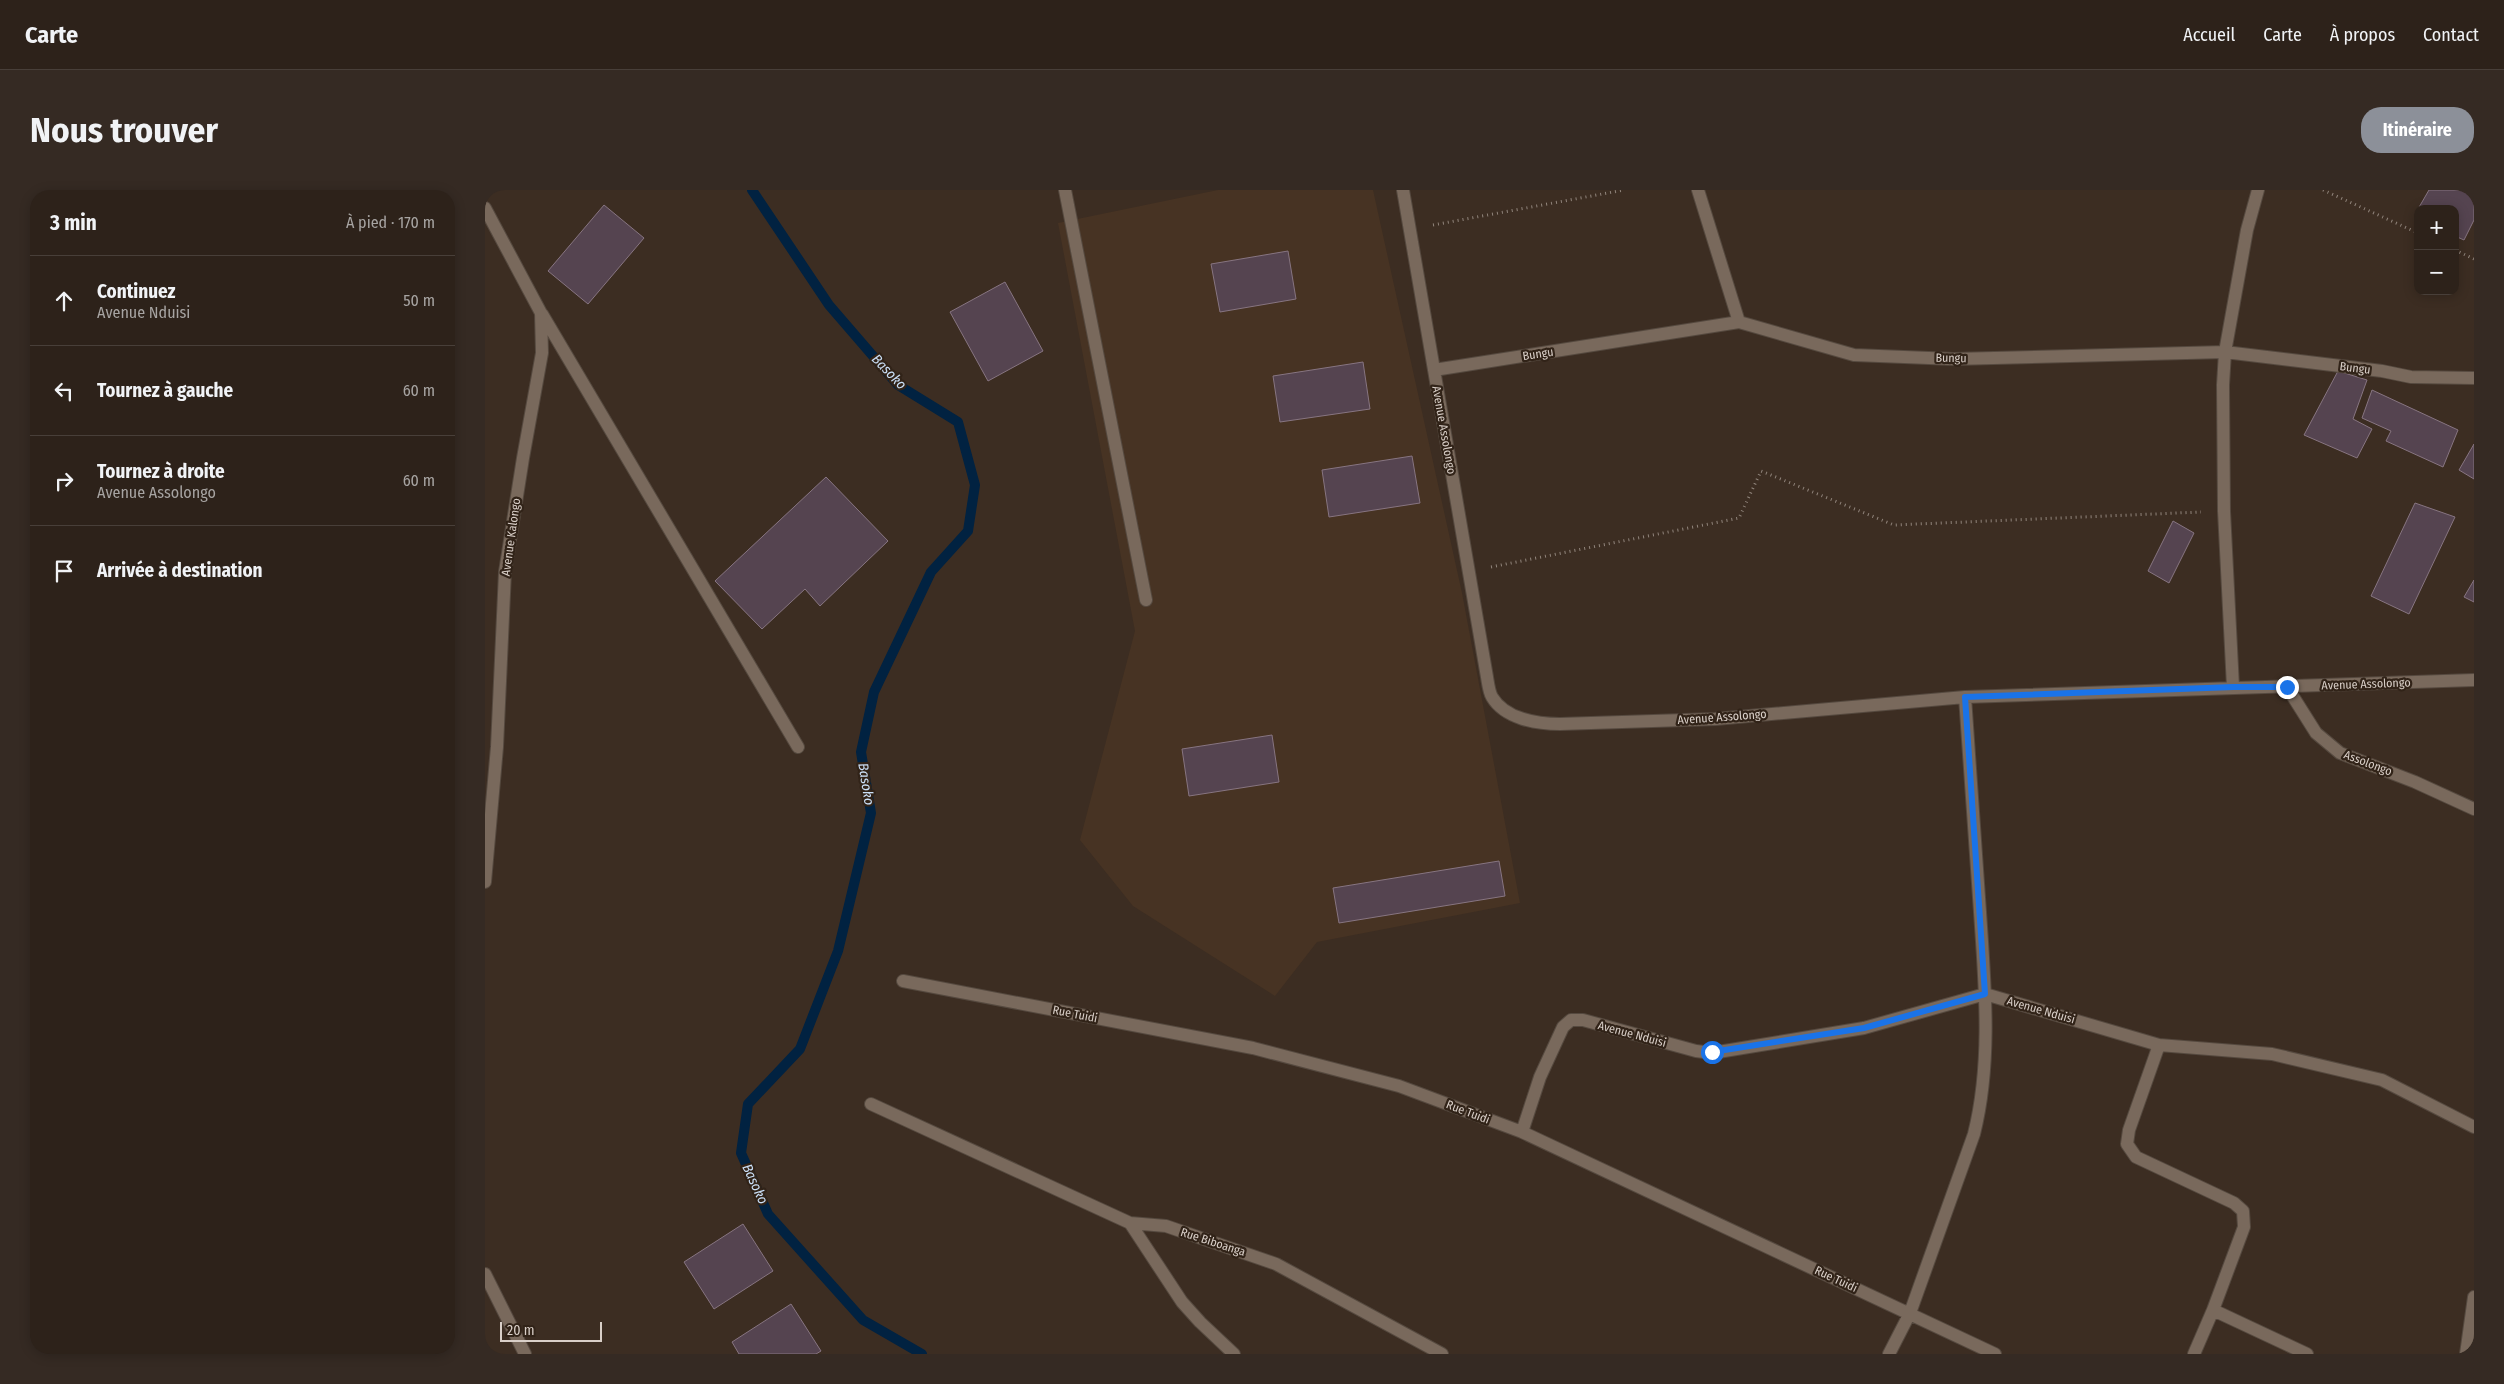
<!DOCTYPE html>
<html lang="fr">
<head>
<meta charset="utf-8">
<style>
	:root { --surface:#2d221a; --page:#352a23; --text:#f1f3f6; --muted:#a7a4a2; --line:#483f39; --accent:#8c9099 }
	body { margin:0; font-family:"Fira Sans Condensed",sans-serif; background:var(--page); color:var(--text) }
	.controls { position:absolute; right:15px; top:15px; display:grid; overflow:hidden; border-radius:10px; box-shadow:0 2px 12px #0003 }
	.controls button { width:45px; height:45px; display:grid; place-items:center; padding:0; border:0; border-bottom:1px solid var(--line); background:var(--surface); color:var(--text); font:25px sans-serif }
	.scale { position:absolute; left:15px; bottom:12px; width:102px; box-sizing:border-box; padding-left:5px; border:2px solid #d9cfc8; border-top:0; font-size:14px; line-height:18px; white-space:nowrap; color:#d9cfc8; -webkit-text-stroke:4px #312318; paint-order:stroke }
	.stop { position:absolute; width:15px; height:15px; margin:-11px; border:4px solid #1a73e8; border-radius:50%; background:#fff }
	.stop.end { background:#1a73e8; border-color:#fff; box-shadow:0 1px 5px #0008 }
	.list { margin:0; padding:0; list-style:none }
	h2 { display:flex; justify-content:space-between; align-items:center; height:65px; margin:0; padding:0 20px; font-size:21px }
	h2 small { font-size:16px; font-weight:400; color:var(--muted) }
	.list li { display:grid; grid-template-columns:32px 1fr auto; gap:15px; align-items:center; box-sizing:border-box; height:90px; padding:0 20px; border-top:1px solid var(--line) }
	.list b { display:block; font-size:19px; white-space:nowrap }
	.list p { margin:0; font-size:16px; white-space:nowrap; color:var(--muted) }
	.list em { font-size:16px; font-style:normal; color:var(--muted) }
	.icon { flex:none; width:28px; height:28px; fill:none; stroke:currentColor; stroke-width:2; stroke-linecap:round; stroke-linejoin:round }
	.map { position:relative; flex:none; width:1989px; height:1164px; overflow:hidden; border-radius:20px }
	header { display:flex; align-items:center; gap:30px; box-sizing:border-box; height:70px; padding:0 25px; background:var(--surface); border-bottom:1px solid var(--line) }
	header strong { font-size:24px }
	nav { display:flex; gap:28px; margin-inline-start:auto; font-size:18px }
	.intro { display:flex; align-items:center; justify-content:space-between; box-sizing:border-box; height:120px; padding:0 30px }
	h1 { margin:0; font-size:35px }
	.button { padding:12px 22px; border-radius:20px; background:var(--accent); color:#fff; font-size:18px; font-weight:700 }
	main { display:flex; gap:30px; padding:0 30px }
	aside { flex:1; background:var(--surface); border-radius:20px; box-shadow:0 2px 12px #0003 }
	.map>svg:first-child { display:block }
</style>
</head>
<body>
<header>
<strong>Carte</strong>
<nav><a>Accueil</a><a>Carte</a><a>À propos</a><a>Contact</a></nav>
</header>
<div class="intro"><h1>Nous trouver</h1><a class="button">Itinéraire</a></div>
<main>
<aside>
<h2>3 min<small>À pied · 170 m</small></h2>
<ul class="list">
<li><svg class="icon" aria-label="ahead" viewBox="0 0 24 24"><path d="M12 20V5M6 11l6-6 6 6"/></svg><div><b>Continuez</b><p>Avenue Nduisi</p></div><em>50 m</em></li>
<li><svg class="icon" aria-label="left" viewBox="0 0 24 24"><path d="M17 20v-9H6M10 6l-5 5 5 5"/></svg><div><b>Tournez à gauche</b></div><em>60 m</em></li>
<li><svg class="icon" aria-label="right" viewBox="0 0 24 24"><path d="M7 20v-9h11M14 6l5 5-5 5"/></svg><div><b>Tournez à droite</b><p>Avenue Assolongo</p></div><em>60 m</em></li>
<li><svg class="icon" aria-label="arrive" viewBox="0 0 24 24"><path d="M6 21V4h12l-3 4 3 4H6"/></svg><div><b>Arrivée à destination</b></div></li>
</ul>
</aside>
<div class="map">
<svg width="1989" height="1164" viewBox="0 0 1989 1164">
	<rect width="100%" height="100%" fill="#3c2d22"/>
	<path fill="#473323" d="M733,0H888L977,403L1035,713L832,752L790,806L648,716L595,650L650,441L573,33Z"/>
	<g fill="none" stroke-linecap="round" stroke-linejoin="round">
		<path stroke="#012241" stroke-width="10" d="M267,0L344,115L413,195L473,232L490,295L483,341L446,382L389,502L376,562L386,623L353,761L315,859L263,914L256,963L283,1024L378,1130L437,1164"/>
	</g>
	<path fill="#554450" stroke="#877581" d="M1944,0H1989V30L1979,50L1970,46V19H1933Z
		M119,15L159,48L103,114L63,81Z
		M803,61L811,109L735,122L726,74Z
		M520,92L558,161L503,191L465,122Z
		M878,172L885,219L795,232L788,186Z
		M1853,181L1882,190L1868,229L1887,239L1872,268L1819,245Z
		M1887,200L1973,240L1958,277L1901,251L1906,241L1877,228Z
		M1989,254V289L1974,280Z
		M927,266L935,313L844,327L837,280Z
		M341,287L403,351L335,416L320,399L277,439L230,391Z
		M1930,313L1970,327L1924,424L1886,406Z
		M1688,331L1709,343L1684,393L1663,381Z
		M1989,390V412L1979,407Z
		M787,545L794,592L704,606L697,559Z
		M1014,671L1020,706L854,733L848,698Z
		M258,1034L288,1081L229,1119L199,1072Z
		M306,1114L336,1161L331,1164H254L247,1152Z"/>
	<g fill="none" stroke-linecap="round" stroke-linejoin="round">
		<defs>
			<path id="minor" d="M580,0L661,410
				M918,0L1002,487C1003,493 1004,502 1007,507C1020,529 1052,534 1075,534L1230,529L1480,507L1989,490
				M1213,0L1254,132
				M0,18L56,123L57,163L38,268L20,382L12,557L0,692
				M57,124L313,557
				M949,180L1254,132L1369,165L1469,169L1740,162L1897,181L1926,187L1989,188
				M1748,497L1739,321L1738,195L1740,162L1762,40L1773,0
				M1802,497L1831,543L1855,563L1930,592L1989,619
				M418,791L768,858L914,896L1037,942L1510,1164
				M1674,855L1644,940L1642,954L1651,967L1749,1013L1758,1021L1759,1037L1728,1120L1709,1164
				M386,914L645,1033L681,1036L791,1074L957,1164
				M1037,942L1055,887L1078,837L1086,830H1098L1211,861L1227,863L1379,838L1500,804L1674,855L1787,864L1897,890L1989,937
				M645,1033L697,1112L715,1132L749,1164
				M0,1084L40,1164
				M1728,1120L1822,1164
				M1404,1164L1425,1123L1489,944C1507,872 1500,796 1495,722C1490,650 1485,579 1480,507
				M1981,1164L1989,1107"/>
		</defs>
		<use href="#minor" stroke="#55493f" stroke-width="14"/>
		<path stroke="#91857c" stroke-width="3" stroke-dasharray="1 4" stroke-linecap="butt" d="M1838,0L1933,43
			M948,35L1139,0
			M1970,60L1989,69
			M1006,377L1254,328L1276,281L1409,335L1716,322"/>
		<use href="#minor" stroke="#79695c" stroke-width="12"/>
	</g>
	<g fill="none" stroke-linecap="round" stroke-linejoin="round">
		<path stroke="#1a73e8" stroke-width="6" d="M1227,862L1379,838L1500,804L1480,507L1748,497H1802"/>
	</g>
	<g text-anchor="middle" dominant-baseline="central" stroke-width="4.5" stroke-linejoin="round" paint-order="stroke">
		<g font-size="12" fill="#d9cfc8" stroke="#312318">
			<text transform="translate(1053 164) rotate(-9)">Bungu</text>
			<text transform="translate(1466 168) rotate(1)">Bungu</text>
			<text transform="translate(1870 178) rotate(7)">Bungu</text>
			<text transform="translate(959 240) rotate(80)">Avenue Assolongo</text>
			<text transform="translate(26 347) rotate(-82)">Avenue Kalongo</text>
			<text transform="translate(1881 494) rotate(-2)">Avenue Assolongo</text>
			<text transform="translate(1237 527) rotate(-4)">Avenue Assolongo</text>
			<text transform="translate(1883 573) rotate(21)">Assolongo</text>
			<text transform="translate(1556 820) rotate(16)">Avenue Nduisi</text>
			<text transform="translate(590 824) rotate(11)">Rue Tuidi</text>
			<text transform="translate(1147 844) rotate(15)">Avenue Nduisi</text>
			<text transform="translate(983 922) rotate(21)">Rue Tuidi</text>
			<text transform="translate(728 1052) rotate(18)">Rue Biboanga</text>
			<text transform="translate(1351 1089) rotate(25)">Rue Tuidi</text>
		</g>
		<g font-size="14" font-style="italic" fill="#cbe0f8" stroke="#312318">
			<text transform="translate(404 182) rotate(46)">Basoko</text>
			<text transform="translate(381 594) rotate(81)">Basoko</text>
			<text transform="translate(270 994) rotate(65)">Basoko</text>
		</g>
	</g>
</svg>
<div class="controls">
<button>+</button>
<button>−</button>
</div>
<div class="scale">20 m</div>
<div class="stop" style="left:1227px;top:862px"></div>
<div class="stop end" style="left:1802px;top:497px"></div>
</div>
</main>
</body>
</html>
